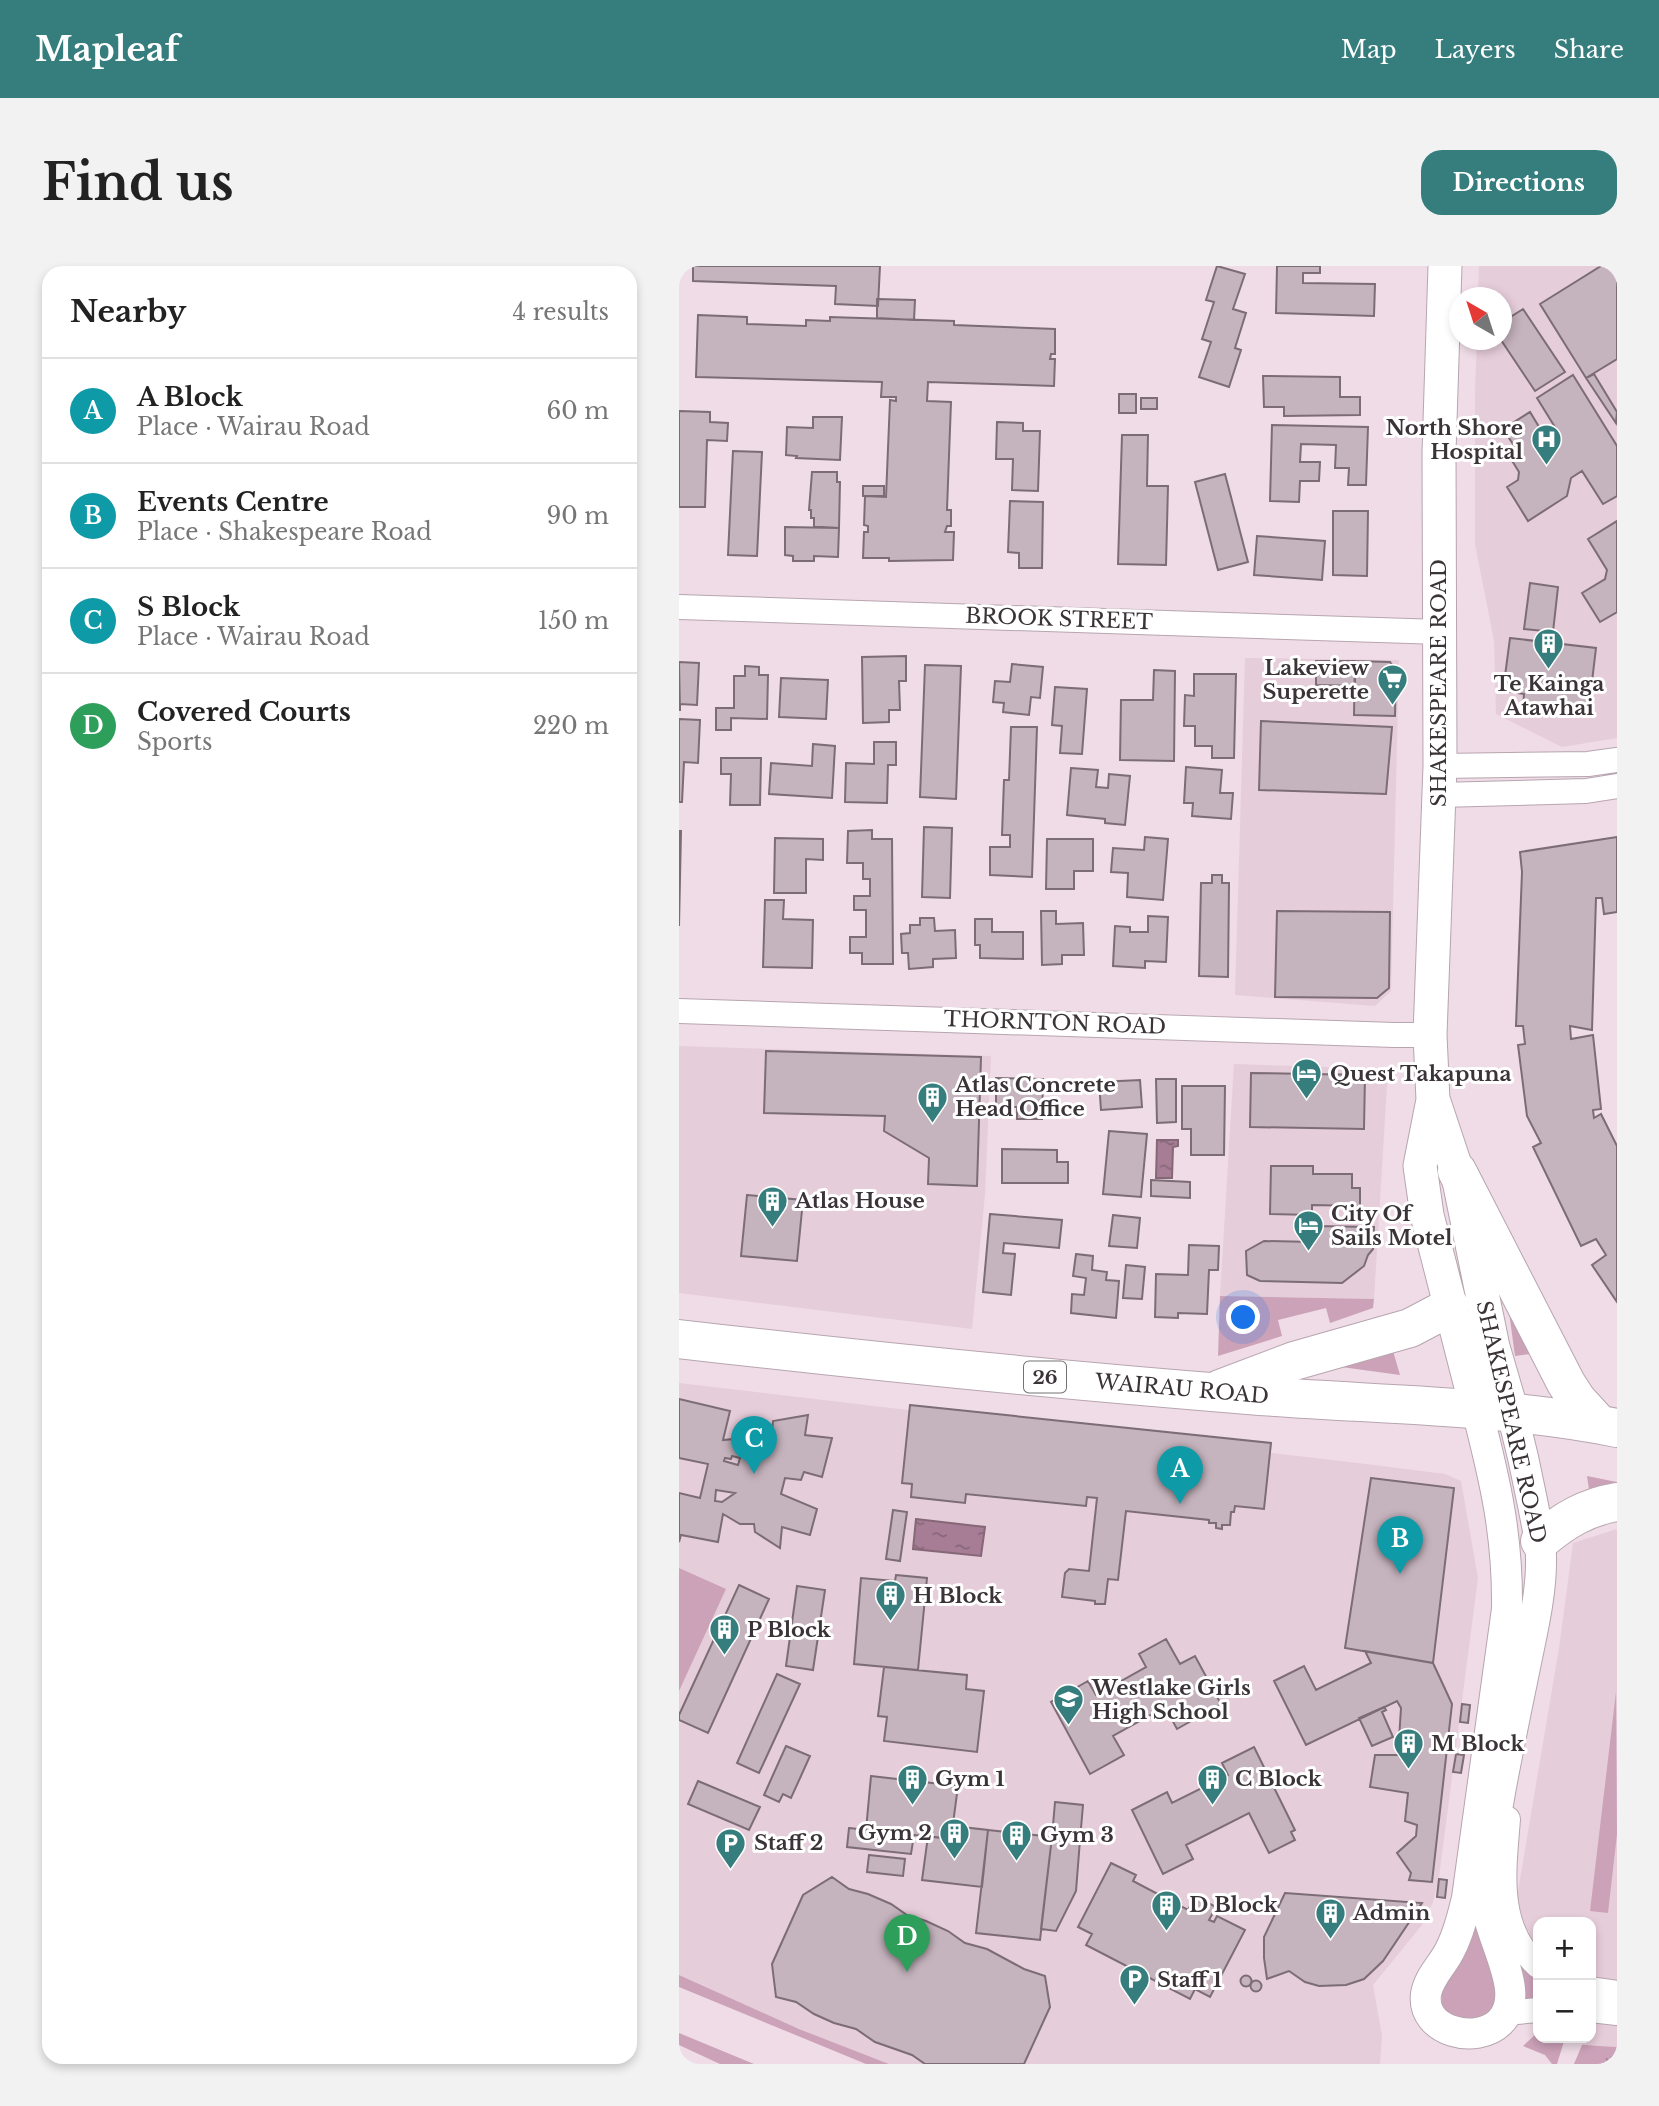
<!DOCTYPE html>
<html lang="en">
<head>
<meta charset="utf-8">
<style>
	:root { --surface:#fff; --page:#f2f2f2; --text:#222; --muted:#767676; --line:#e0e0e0; --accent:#357e7d }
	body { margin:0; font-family:"Libre Baskerville",serif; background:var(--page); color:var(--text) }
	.controls { position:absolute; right:21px; bottom:21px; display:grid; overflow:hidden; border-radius:14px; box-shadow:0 4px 10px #0003 }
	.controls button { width:63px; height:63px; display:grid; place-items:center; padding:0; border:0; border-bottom:2px solid var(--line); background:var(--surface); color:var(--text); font:35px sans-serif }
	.compass { position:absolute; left:770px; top:21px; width:63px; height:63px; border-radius:50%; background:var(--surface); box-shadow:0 4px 10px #0003; rotate:321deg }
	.you { position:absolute; left:565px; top:1052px; width:24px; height:24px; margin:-18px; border:5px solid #fff; border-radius:50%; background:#1a73e8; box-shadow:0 0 0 10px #1a73e833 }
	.badge { display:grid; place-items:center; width:46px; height:46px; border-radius:50%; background:var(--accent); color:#fff; font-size:23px; font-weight:700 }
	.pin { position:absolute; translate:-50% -58px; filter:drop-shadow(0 2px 4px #0008) }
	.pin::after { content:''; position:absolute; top:37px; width:24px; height:21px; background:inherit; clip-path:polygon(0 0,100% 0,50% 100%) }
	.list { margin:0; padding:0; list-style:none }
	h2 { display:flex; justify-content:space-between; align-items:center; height:91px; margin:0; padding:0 28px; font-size:30px }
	h2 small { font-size:23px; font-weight:400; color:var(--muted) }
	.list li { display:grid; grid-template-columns:46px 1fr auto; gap:21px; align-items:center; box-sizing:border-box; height:105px; padding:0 28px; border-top:2px solid var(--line) }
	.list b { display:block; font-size:26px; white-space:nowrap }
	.list p { margin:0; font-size:23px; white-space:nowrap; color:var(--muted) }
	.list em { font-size:23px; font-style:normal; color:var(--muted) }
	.map { position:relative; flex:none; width:938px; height:1798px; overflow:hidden; border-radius:21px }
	header { display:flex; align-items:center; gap:42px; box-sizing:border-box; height:98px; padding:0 35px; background:var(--accent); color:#fff }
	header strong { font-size:33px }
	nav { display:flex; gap:38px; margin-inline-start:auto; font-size:24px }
	.intro { display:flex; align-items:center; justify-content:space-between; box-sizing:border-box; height:168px; padding:0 42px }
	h1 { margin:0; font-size:49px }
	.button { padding:18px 32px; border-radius:21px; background:var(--accent); color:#fff; font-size:24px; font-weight:700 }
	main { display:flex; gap:42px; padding:0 42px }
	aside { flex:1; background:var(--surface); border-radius:21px; box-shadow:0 4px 10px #0003 }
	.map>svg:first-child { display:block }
</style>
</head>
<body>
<header>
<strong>Mapleaf</strong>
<nav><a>Map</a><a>Layers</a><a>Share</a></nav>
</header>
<div class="intro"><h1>Find us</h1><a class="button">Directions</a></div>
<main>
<aside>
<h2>Nearby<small>4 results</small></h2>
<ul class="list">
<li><span class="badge" style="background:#0f9aa8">A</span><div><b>A Block</b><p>Place · Wairau Road</p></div><em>60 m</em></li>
<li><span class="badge" style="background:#0f9aa8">B</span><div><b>Events Centre</b><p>Place · Shakespeare Road</p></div><em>90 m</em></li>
<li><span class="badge" style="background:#0f9aa8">C</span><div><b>S Block</b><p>Place · Wairau Road</p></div><em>150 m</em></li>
<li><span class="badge" style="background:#2e9e5b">D</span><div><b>Covered Courts</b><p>Sports</p></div><em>220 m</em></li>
</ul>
</aside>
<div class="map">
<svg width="938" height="1798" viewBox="0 0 938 1798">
	<defs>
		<pattern id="park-tufts" width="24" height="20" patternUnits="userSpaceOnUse" patternTransform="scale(1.75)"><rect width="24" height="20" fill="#cca2b9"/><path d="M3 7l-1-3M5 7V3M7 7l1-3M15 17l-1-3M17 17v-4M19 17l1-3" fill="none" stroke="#a78597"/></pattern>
		<pattern id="water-ripples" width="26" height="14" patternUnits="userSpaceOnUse" patternTransform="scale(1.75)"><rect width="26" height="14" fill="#a67d94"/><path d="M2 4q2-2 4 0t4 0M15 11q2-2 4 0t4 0" fill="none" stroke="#88677a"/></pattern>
	</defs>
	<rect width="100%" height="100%" fill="#efdce6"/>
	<path fill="#e6cdda" d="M800,0H938V472L883,481L817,448L815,375L796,278V124L798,74H822V32L799,31Z
		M566,392L720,394L712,725L696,740L556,729Z
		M0,780L312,790L306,928L293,1063L0,1027Z
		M555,798L709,803L695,1033L541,1030Z
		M0,1117L679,1197L766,1208L782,1215L799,1312L760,1611L754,1636L743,1659L694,1719L703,1770L701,1798H210L120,1763L0,1709Z
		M938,1263V1781L903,1779L904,1772H912V1656H859V1683L843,1654L838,1631L880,1382L894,1277Z"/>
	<path fill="#cca2b9" d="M541,1030L695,1033L694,1042L651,1057L647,1042L599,1054L603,1070L539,1090Z
		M830,1046L859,1087L836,1090Z
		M712,1078L721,1109L655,1100Z
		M908,1210L938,1216V1225L911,1230Z
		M0,1302L47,1323L0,1425Z
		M937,1426L938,1568L929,1647L911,1645Z
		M796,1645L820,1729C812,1756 800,1754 775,1756L763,1741V1719Z
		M841,1694L859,1711V1735L843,1737Z
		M0,1709L120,1763L210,1798H187L0,1721Z
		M859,1766V1772H886L878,1798H873L866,1789L844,1780Z
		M0,1767L75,1798H41L0,1779Z"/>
	<path fill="url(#park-tufts)" d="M903,1779L938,1781V1798H895Z"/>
	<path fill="url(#water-ripples)" stroke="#866778" stroke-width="2" d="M478,874H499V880L494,881L493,912H477Z
		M237,1253L306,1261L302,1290L234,1283Z"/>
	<path fill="#c5b3bd" stroke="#7c6c75" stroke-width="2" fill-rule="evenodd" d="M14,0H201L199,40L156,38L157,20L14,15Z
		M538,0L566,8L554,43L567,47L556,82L562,84L550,121L520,111L532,76L523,73L535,36L527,34Z
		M598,0H641V7H624V17L696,18L695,50L597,47Z
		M922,0H938V93L907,112L861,38Z
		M198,33L236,34L235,54L198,52Z
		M844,43L886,106L856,125L822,74V57Z
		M19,49L68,51V58L127,60V54L151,55V51L275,55V59L376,63V88H372L371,93H376L375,120L249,116L248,135L272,136L268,244H272V260H268L266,266H275L274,294L210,295V292H184L185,266H189V260L185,259L186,230L207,231L211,134L217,135V131H202L203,116L17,111Z
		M915,108L938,146L937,157L907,112Z
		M894,109L938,180V230L924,238L903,205L892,212L888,230L849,255L828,221L839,214L840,206L832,193L840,187L824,163L851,146L868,174L879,166L858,132Z
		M584,110L661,111V131H681V149L605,150V141H585Z
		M440,128H457V147H440Z
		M462,132H478V143H462Z
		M0,145L31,146V156L49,157L48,175L28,174L26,241H0Z
		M134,151H163L161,194L117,192L118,190L107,189L108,161L134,162Z
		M318,156L344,157V165H361L359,225L333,224L334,193H317Z
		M593,159L689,161L687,219H669L670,202H656L657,179L622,178L621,196H641L640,215H621L620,236L591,235Z
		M443,169H469L468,220H489L487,299L439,298Z
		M54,185L83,186L78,290L49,289Z
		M133,206H158V216H161L160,262L135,261V252H132V244H130Z
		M546,208L569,296L539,304L516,216Z
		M184,220H205V230H184Z
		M331,235L364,236L363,302H340V287L329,286Z
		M654,245H689L688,310L654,309Z
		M938,255V346L921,356L903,327L926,313L928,304L909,273Z
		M106,261L160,262L159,291L135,290V295H114V290L106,289Z
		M578,270L646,275L643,314L575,309Z
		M851,317L879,321L874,366L845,363Z
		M831,372L917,382L909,449L844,442L845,428L824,425Z
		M227,390V415H220L221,444H210V456L184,457L183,391Z
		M637,395H676V420L637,419Z
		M676,395L711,396L717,404L716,450L675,449Z
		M0,396L20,397L18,439L1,438V445Z
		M333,398L364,401L361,432L352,431L350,449L324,446L325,437L314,436L316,415L331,416Z
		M246,399L282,400L277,533L241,531Z
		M66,400L80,401V409H89L88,453L52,452V464H37V442H55V410H66Z
		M475,404L496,405L495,495L441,494L442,434H474Z
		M515,408H557L555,492H533V480H516V460H505L506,429L515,430Z
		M102,412L149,414L147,453L100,451Z
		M376,421L408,423L403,488L381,487L383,460L373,459Z
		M0,453L21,454L19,497L5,496L3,536H0Z
		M582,455L713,461L707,528L580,524Z
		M332,461H358L353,611L311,609V581H331V569H323L325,514H330Z
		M195,476H217V499H209L208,537L166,536L167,497L195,498Z
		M134,478L156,480L153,532L90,528L92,497L133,500Z
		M42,492H82L81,539H51L52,508H42Z
		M507,501L543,504L541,527H554L552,553L513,550L514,537H505Z
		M392,502L419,504L417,521L429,522L430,508L451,510L446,559L426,557V553L388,549Z
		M245,561L273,562L271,632L243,631Z
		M193,564V573H213L214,698H183V687H171V671H187V644H175V630H191V613H184V597H168L169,565Z
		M0,565H2L0,660Z
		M466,571L489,573L484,634L448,631L449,607L432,606L434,582L465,584Z
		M938,571V646L925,648L923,632H917L913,764L891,760L892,773L914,769L922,843L914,844L915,852L922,848L938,880V1036L913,999L927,989L917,973L902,980L854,881L862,877L848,850L839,779L846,778L844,760H837L843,606L841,586Z
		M96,572L144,573V594L127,593V627H95Z
		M368,573H414V605H395V623H367Z
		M533,609H543V617H550L549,711L520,710L522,617H533Z
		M86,634H105L104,653L134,654L133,702L84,701Z
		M362,645H377V658L404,657L405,689H383V698L363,699Z
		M598,645L711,646L710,722L698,732L596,731Z
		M469,650L489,651L487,696L466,695V702L434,700L436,660L451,661V666H469Z
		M241,652H255L256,665L276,664L277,692L254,693V701L230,703L229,687H223L222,668L231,667V659H241Z
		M296,653H313V666H344V693L301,692V679H296Z
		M87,785L302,791L298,920L249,918L250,892L205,865L206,850L85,847Z
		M572,807L686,809L685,863L571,861Z
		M317,812L364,813L363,853H338V841H317Z
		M477,813H497V856L478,857Z
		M461,814L463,841L422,844L420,816Z
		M503,820H546L545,889H512V863H503Z
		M430,865L468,868L462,931L424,928Z
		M323,883L378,884V896H389V917H323Z
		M592,900H634V908H673V922H681V940L633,939V949L591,948Z
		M472,914L511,916V932L472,930Z
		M68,929L124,934L118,995L62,990Z
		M311,948L383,954L380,982L325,977L324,987L336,988L332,1029L304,1026Z
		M434,949L461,952L458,982L430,980Z
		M635,960L695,961L694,983L689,989L685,1000L663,1017L581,1015L568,1009L567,985L585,975L635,976Z
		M510,979L540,980L539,1004H530L528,1048L499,1047V1052L476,1051L477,1008L509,1009Z
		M397,988L414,990L413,1004L428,1006L427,1014L440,1015L437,1052L392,1047L393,1028L405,1029L407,1012L394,1010Z
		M447,999L466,1001L463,1033L444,1032Z
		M0,1133L51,1145L44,1174L64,1172L68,1164L93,1167L94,1155L129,1149L126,1169L153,1172L143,1211L125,1206L122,1214L106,1212L102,1228L138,1243L131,1269L103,1261L101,1282L76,1266L75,1258H61L44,1248L39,1276L2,1269L0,1276V1227L21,1232L29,1198L0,1192ZM53,1190L61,1192L59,1199L45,1195L46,1192L52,1193ZM37,1224L56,1227L43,1236L36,1235Z
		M231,1139L592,1177L585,1243L556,1240L555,1246H552L551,1259H543V1263L537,1262V1257H530V1254L447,1245L439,1314L429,1313L426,1338H416V1335L383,1331L386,1307L390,1303L410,1305L418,1232L408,1231L407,1240L287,1228L286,1237L232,1231L233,1218L223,1217Z
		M692,1212L775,1222L754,1397L666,1382Z
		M214,1244L228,1246L221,1295L207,1293Z
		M217,1309L248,1312L239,1404L175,1398L182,1312L216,1315Z
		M60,1319L90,1333L29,1467L0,1454V1449Z
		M118,1320L146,1324L134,1404L107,1400Z
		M487,1373L501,1398L516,1390L542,1438L498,1463L486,1441L434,1470L445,1489L411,1508L372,1436L409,1415L417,1429L467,1401L460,1388Z
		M686,1385L754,1397L773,1438L753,1616L730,1614L732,1607L718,1587L737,1570L738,1559L726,1555L729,1527L691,1521L696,1489H719L722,1442L718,1435L627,1479L595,1415L625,1400L637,1424L692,1397Z
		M205,1401L288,1409L287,1423L305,1425L298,1486L205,1475L208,1451L199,1450Z
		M98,1408L121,1418L80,1507L58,1497Z
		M783,1438L791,1439L789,1457L781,1456Z
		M705,1441L707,1444L703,1446L714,1471L693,1480L680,1452Z
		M107,1480L131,1490L112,1532L104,1528L100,1536L85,1529Z
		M575,1481L616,1564L612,1566L616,1574L590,1587L570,1547L507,1579L514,1593L484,1608L453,1544L488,1526L493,1537L549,1509L543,1497Z
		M777,1488L785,1489L782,1507L774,1506Z
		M192,1510L279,1520L272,1573L187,1564Z
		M19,1515L81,1541L70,1564L9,1538Z
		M376,1536L404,1539L401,1574L373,1571Z
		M274,1560L309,1564L303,1621L243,1614L249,1570L272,1573Z
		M170,1562L235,1569L232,1588L168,1581Z
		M309,1564L373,1571L361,1674L297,1667Z
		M373,1571L401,1574L397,1625L377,1665L362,1663Z
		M190,1589L226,1593L224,1610L188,1606Z
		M432,1597L457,1609L454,1615L509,1644L516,1630L537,1641L530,1654L535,1656L538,1650L566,1664L531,1731L516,1723L511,1733L407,1679L413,1668L399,1661Z
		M153,1611L170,1623L189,1628L212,1638L228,1649L247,1655L269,1665L286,1677L308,1683L345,1703L366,1710L371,1741L345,1798H246L233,1789L196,1776L177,1763L155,1757L135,1748L117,1736L97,1731L93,1698L124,1629Z
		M760,1613L768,1614L766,1632L758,1631Z
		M606,1627L743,1637L704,1695L685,1713L667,1719L640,1720L626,1716L610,1705L588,1713L585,1692V1671Z
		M561.5 1715a5.5 5.5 0 1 1 11 0a5.5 5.5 0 1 1-11 0Z
		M571.5 1720a5.5 5.5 0 1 1 11 0a5.5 5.5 0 1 1-11 0Z"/>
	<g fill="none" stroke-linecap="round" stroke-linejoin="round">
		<defs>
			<path id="minor" d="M0,341L761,366
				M761,500L909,498L938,494
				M760,529L907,525L938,520
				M0,745L715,769H751
				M829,1553C825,1605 816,1661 859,1700
				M912,1723L938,1727
				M912,1744L938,1747
				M827,1747L859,1744"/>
			<path id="tertiary" d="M798,1144C816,1214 829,1269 828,1343L788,1632C784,1649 780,1666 772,1682C765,1698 750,1710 747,1728C742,1766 798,1779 821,1756C852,1725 803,1666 807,1625C814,1552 830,1479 845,1406C852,1371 863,1327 862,1291C862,1274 857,1256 854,1239C848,1208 841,1177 833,1146"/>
			<path id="secondary" d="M766,0L760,186L761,500L751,769L754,834L741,900L748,949L798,1144
				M755,836L778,905L814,1081L833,1146"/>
			<path id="primary" d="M778,905L887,1117L898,1134L920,1158
				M0,1073C189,1095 379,1114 569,1129C692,1139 817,1138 938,1162
				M541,1123L615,1095L731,1062L771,1041
				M861,1275C884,1255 907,1241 938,1236"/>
		</defs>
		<use href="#minor" stroke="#b7a5af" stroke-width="26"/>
		<use href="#tertiary" stroke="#b7a5af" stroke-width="32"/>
		<use href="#secondary" stroke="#b7a5af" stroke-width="35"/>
		<use href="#primary" stroke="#b7a5af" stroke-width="40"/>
		<use href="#minor" stroke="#fff" stroke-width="24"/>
		<use href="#tertiary" stroke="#fff" stroke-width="30"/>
		<use href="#secondary" stroke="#fff" stroke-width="33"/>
		<use href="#primary" stroke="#fff" stroke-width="38"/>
	</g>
	<defs>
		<symbol id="hospital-pin" viewBox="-11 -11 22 30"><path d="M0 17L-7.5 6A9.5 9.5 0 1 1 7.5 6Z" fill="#357e7d" stroke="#fff"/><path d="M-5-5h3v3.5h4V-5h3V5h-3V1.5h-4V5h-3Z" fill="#fff"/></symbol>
		<symbol id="building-pin" viewBox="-11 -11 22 30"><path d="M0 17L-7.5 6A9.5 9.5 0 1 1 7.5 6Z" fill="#357e7d" stroke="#fff"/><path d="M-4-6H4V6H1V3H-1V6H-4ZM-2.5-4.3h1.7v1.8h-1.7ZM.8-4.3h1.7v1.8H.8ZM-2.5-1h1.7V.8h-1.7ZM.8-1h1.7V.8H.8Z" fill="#fff"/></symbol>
		<symbol id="supermarket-pin" viewBox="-11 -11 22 30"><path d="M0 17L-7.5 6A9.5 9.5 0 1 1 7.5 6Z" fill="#357e7d" stroke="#fff"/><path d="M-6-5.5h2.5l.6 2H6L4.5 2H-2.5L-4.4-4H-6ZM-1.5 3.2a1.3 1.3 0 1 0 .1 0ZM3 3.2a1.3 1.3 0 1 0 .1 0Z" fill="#fff"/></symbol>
		<symbol id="hotel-pin" viewBox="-11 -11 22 30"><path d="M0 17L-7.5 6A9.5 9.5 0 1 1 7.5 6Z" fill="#357e7d" stroke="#fff"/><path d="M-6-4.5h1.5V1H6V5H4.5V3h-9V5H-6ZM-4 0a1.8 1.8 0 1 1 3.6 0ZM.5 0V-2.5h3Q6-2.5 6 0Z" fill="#fff"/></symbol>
		<symbol id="school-pin" viewBox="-11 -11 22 30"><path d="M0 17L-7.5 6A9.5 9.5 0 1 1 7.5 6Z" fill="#357e7d" stroke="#fff"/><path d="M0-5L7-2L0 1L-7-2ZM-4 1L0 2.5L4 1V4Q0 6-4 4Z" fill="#fff"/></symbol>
		<symbol id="parking-pin" viewBox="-11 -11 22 30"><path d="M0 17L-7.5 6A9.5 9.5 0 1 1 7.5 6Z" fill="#357e7d" stroke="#fff"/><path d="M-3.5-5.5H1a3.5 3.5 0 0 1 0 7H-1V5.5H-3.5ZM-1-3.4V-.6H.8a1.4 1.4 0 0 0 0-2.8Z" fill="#fff"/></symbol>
	</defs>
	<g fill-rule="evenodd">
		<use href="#hospital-pin" x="850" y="156" width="35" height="47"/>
		<use href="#building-pin" x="852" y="360" width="35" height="47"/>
		<use href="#supermarket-pin" x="696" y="396" width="35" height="47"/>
		<use href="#hotel-pin" x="610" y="790" width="35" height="47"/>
		<use href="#building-pin" x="236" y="814" width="35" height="47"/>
		<use href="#building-pin" x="76" y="918" width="35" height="47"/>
		<use href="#hotel-pin" x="612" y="942" width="35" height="47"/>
		<use href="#building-pin" x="194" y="1312" width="35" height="47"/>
		<use href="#building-pin" x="28" y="1346" width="35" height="47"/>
		<use href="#school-pin" x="372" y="1416" width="35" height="47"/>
		<use href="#building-pin" x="712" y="1460" width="35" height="47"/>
		<use href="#building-pin" x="216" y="1496" width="35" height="47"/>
		<use href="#building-pin" x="516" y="1496" width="35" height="47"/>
		<use href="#building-pin" x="258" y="1550" width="35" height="47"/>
		<use href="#building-pin" x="320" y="1552" width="35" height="47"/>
		<use href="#parking-pin" x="34" y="1560" width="35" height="47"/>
		<use href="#building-pin" x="470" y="1622" width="35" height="47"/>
		<use href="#building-pin" x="634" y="1630" width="35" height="47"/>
		<use href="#parking-pin" x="438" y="1696" width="35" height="47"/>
	</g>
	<g text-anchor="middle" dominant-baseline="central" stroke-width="6" stroke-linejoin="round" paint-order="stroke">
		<rect fill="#fff" stroke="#757073" stroke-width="2" x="345" y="1095.5" width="42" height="31" rx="5"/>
		<g font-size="19" font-weight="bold" fill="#3a3337">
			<text x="366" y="1111">26</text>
		</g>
		<g font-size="21" font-weight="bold" fill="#3a3337" stroke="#fff" text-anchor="start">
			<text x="844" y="162" text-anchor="end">North Shore<tspan x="844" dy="24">Hospital</tspan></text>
			<text x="690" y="402" text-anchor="end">Lakeview<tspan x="690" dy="24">Superette</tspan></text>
			<text x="870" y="418" text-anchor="middle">Te Kainga<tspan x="870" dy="24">Atawhai</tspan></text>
			<text x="651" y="808">Quest Takapuna</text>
			<text x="276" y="819">Atlas Concrete<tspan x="276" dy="24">Head Office</tspan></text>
			<text x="116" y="935">Atlas House</text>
			<text x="652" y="948">City Of<tspan x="652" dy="24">Sails Motel</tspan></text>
			<text x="234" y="1330">H Block</text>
			<text x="68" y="1364">P Block</text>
			<text x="413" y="1422">Westlake Girls<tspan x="413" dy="24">High School</tspan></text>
			<text x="752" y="1478">M Block</text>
			<text x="256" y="1513">Gym 1</text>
			<text x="556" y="1513">C Block</text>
			<text x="253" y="1567" text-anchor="end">Gym 2</text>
			<text x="361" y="1569">Gym 3</text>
			<text x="75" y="1577">Staff 2</text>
			<text x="510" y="1639">D Block</text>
			<text x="674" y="1647">Admin</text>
			<text x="478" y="1714">Staff 1</text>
		</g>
		<g font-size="21" fill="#3a3337" stroke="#fff">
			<text transform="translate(380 353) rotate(2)">BROOK STREET</text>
			<text transform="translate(760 417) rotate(-90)">SHAKESPEARE ROAD</text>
			<text transform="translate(376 757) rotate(2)">THORNTON ROAD</text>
			<text transform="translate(503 1123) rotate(5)">WAIRAU ROAD</text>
			<text transform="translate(832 1156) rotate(77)">SHAKESPEARE ROAD</text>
		</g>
	</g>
</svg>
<div class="controls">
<button>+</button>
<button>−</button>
</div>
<svg class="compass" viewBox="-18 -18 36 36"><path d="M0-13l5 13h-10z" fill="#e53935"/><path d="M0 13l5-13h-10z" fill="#767676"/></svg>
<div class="you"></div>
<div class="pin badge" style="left:501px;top:1238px;background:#0f9aa8">A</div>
<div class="pin badge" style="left:721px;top:1308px;background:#0f9aa8">B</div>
<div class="pin badge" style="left:75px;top:1208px;background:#0f9aa8">C</div>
<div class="pin badge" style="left:228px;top:1706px;background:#2e9e5b">D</div>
</div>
</main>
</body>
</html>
